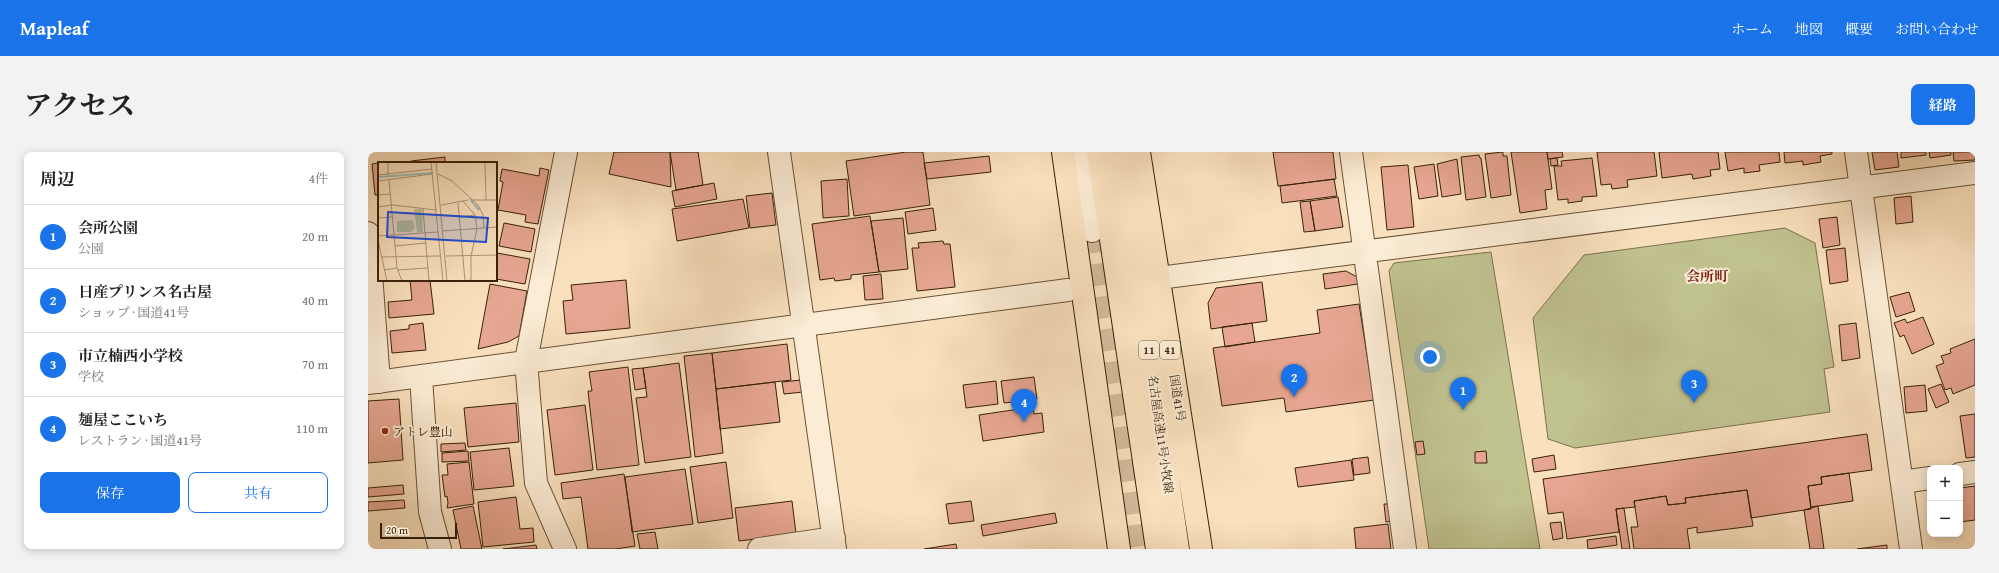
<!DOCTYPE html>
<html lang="ja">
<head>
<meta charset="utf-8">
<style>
	:root { --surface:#fff; --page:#f2f2f2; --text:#222; --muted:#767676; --line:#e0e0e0; --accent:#1a73e8 }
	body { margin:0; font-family:"Gentium Book Plus","Noto Serif JP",serif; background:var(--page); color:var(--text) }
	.controls { position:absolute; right:12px; bottom:12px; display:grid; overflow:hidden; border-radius:8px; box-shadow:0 2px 10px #0003 }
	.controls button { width:36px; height:36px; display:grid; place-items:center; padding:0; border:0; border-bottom:1px solid var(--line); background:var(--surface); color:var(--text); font:20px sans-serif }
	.scale { position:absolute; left:12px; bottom:10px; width:77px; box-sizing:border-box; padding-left:4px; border:2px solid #372209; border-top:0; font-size:11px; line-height:14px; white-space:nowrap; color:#372209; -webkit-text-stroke:3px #fcecd5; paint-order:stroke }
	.you { position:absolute; left:1062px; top:205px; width:14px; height:14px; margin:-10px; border:3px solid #fff; border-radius:50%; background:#1a73e8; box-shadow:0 0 0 6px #1a73e833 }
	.badge { display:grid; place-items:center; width:26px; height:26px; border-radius:50%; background:var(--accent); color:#fff; font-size:13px; font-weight:700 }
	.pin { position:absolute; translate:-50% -33px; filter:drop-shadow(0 1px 2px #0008) }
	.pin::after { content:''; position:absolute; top:21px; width:14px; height:12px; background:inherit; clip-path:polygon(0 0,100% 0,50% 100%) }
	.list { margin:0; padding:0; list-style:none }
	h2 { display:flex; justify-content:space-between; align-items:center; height:52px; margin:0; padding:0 16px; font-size:17px }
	h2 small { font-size:13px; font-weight:400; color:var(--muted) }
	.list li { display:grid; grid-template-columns:26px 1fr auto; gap:12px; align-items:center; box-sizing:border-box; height:64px; padding:0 16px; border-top:1px solid var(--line) }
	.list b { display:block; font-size:15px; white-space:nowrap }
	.list p { margin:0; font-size:13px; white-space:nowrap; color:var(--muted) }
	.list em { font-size:13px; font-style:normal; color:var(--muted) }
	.actions { display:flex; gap:8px; padding:12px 16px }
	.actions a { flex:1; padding:9px 0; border:1px solid var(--accent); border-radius:8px; text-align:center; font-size:14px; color:var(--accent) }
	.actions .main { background:var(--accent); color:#fff }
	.map { position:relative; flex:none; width:1607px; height:397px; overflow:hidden; border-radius:8px }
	header { display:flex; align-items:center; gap:24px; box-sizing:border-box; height:56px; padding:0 20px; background:var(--accent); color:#fff }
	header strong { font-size:19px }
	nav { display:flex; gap:22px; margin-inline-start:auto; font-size:14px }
	.intro { display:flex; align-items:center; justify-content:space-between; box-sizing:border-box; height:96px; padding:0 24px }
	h1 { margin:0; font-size:28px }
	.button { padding:10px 18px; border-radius:8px; background:var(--accent); color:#fff; font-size:14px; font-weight:700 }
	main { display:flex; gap:24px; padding:0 24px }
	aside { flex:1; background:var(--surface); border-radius:8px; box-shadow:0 2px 10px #0003 }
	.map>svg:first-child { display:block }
</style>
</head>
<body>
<header>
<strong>Mapleaf</strong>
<nav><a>ホーム</a><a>地図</a><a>概要</a><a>お問い合わせ</a></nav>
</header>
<div class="intro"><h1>アクセス</h1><a class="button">経路</a></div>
<main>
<aside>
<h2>周辺<small>4件</small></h2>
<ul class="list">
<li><span class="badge">1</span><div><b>会所公園</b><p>公園</p></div><em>20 m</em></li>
<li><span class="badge">2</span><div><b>日産プリンス名古屋</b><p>ショップ · 国道41号</p></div><em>40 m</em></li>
<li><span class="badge">3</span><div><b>市立楠西小学校</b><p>学校</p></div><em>70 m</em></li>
<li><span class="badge">4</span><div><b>麺屋ここいち</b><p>レストラン · 国道41号</p></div><em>110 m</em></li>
</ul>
<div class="actions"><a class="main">保存</a><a>共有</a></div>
</aside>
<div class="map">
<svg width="1607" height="397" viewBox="0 0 1607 397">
	<rect width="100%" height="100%" fill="#fae1be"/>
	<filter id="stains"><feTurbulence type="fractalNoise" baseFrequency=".005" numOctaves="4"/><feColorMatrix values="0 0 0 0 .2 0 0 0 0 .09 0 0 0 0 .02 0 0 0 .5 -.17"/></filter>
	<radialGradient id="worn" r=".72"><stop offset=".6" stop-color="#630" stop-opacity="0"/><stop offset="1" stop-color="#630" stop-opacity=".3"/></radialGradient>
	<path fill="#c0c290" stroke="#7c724c" d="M1417,76L1447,91L1466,215L1456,217L1462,260L1207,296L1180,287L1165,166L1216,103Z
		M1123,100L1172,397H1061L1021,119L1026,111Z"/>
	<path fill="#e7a691" stroke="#372209" d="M246,0H302L303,35L241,22Z
		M302,0H330L335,33L308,38Z
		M538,0H555L562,53L486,64L478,9Z
		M905,0H965L968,27L910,34Z
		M1135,0V4H1139L1143,43L1123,46L1117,2Z
		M1143,0H1179L1184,37L1177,38L1179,57L1152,61Z
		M1179,0H1194L1195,5L1180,7Z
		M1229,0H1286L1289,24L1259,28L1260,35L1244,37L1243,32L1233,33Z
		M1291,0H1350L1352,17L1342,18L1343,24L1325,27L1324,22L1294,26Z
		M1357,0H1411L1412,10L1391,13L1392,19L1376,21V16L1360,19Z
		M1416,0H1464V2L1452,4L1453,10L1435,13V9L1417,11Z
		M1504,0H1529L1531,15L1507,18Z
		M1533,0H1558V3L1533,6Z
		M1561,0H1583V3L1562,6Z
		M1585,0H1606L1607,8L1586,9Z
		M1111,3L1112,6H1113L1118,45L1098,48L1093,5Z
		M621,4L623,20L559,27L556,11Z
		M77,5V11H43V9Z
		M1189,6L1190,13L1183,14L1182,7Z
		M1224,6L1229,44L1214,45V49L1200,51V47L1190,48L1186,14H1194L1193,9Z
		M1089,7L1093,42L1074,45L1069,12Z
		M11,11V43H7L4,12Z
		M1066,12L1070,44L1051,47L1046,15Z
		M1040,13L1046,75L1019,78L1013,15Z
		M172,16L181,18L170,72L157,70L158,63L130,58L135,30L132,29L134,17L171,24Z
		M479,27L481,64L455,66L453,29Z
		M966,27L969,44L914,51L912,34Z
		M346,31L349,47L307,55L304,39Z
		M404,41L408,73L382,76L378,44Z
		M1543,44L1545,70L1528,72L1526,46Z
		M970,45L975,75L947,79L942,49Z
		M375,47L381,76L309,89L304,57Z
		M942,49L947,79L936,80L932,50Z
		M565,56L568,78L540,82L537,60Z
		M502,64L511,120L483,123V127L467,129L466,126L452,128L444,72Z
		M1469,65L1472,93L1455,96L1451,67Z
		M535,66L540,117L511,120L503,69Z
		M136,71L167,77L163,100L131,94Z
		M575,89L576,92H582L587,135L549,139L544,96H551L550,91Z
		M1477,96L1480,129L1462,132L1458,98Z
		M129,101L162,107L157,132L128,127Z
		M978,119L989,125L990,132L957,137L955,122Z
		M513,122L515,147L497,148L495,124Z
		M42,128H62L66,162L21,166L20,150L44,148Z
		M258,128L262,176L198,182L195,149L205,148L203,133Z
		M894,130L899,169L843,177L840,151L848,136Z
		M122,132L159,139L151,184L140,190L110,197Z
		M1541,140L1547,159L1528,165L1522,145Z
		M991,152L1006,248L918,260L916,246L854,254L845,196L952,181L949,158Z
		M1555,165L1566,192L1544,202L1536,183L1532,185L1526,171L1537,167L1539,171Z
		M55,171L58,198L24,201L22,179L41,177V173Z
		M884,171L887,190L857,195L854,175Z
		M1488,171L1492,206L1474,209L1471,173Z
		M1607,187V233L1585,242L1583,236L1577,238L1568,214L1576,211L1573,204L1583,201L1582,197Z
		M419,192L423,228L348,237L344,201Z
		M344,201L355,301L327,305L316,204Z
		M311,211L323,305L277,311L268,246L279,245L275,216Z
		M260,215L271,313L229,318L220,239H224L221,220Z
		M275,216L278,236L267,238L264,217Z
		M666,225L669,247L636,251L633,229Z
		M433,228L435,240L416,242L414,230Z
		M628,229L630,252L598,256L595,233Z
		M407,230L412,270L352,277L348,237Z
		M1573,232L1581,250L1568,256L1560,237Z
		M1557,233L1559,259L1538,261L1536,235Z
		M31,247L35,308L0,311V249Z
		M148,251L151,290L100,295L96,256Z
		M217,253L225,318L187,323L179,258Z
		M665,255L666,262L674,261L676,280L615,289L611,263Z
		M1607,262V305L1598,306L1592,264Z
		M1499,282L1504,318L1453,325L1454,332L1440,334L1443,357L1383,366L1379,338L1317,346L1318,351L1300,353L1298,344L1266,349L1267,355L1248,357L1251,380L1199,387L1195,360L1180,362L1175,327Z
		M1055,289L1057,302L1049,303L1047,290Z
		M97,291L98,298L73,300V292Z
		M141,296L146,334L106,338L102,300Z
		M100,299L101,309L74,310V301Z
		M1118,299L1119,311H1107V300Z
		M1186,303L1188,317L1166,320L1164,307Z
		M1000,305L1002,321L986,323L984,307Z
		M983,308L986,328L930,335L927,316Z
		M101,310L106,352L79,356L80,351L79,344L77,345L74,323H80L79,312Z
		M358,310L365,366L330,371L322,315Z
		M317,317L325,372L264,380L257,325Z
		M1481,321L1485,349L1443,355L1440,334L1454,332L1453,325Z
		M256,322L267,394L248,397H220L213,345L195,347L193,331Z
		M35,333L36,342L0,345V336Z
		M1607,334V368L1592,370V336Z
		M1379,338L1385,374L1329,381V375L1319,377L1322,397H1266L1263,375H1270L1266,349L1298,344L1300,353L1318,351L1317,346Z
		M148,345L152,377L165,376L166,390L115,395L110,350Z
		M36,348L37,356L0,359V350Z
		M424,349L428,382L371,389L367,356Z
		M603,349L606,369L581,372L578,352Z
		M1016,352H1021L1024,369L1018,370Z
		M105,354L114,397H93L85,358Z
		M1450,354L1456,397H1442L1436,358Z
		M1256,356L1262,397H1254L1248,357Z
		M687,361L689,371L615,384L613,373Z
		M1193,370L1195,386L1185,388L1182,371Z
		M1020,372L1023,397H988L986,376Z
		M287,380L290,397H272L269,382Z
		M1248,384L1249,393L1220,397L1219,388Z
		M588,392L589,397H556Z
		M168,393L169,397H135Z
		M1519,393V397H1489Z"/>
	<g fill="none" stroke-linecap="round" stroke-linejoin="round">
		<path stroke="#d3bb9a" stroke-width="22" stroke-dasharray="22 11" stroke-linecap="butt" d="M724,79L769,397"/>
		<defs>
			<path id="minor" d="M411,0L467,397
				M711,0L724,79
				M983,0L1037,397
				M1488,0L1543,397
				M0,81L11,230
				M791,126L1607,21
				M53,225L62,360L72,397
				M0,231L700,138
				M1592,322L1607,320
				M1534,330L1562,326
				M197,397L168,331L158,209L198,0
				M391,397L466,386"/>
			<path id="highway" d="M695,0L751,397
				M730,0L789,397
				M752,0L810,397
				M771,0L833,397"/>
		</defs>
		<use href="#minor" stroke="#685236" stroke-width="24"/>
		<use href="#highway" stroke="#372209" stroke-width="24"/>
		<use href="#minor" stroke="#fcecd5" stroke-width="22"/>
		<use href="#highway" stroke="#fae1be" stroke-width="22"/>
	</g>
	<circle fill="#8f2418" stroke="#fcecd5" stroke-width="1.5" cx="17" cy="279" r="4"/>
	<g text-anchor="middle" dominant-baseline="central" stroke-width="4" stroke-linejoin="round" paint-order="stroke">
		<g fill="#fcecd5" stroke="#725f46" stroke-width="1">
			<rect x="771" y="189" width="20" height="18" rx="3"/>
			<rect x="792" y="189" width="20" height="18" rx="3"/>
		</g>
		<g font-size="11" font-weight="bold" fill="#372209">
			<text x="781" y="198">11</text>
			<text x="802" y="198">41</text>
		</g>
		<g font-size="12" fill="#372209" stroke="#fcecd5">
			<text transform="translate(810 246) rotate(81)">国道41号</text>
			<text transform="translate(793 282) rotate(82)">名古屋高速11号小牧線</text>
		</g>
		<g font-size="12" fill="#372209" stroke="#fcecd5" text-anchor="start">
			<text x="25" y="279">アトレ豊山</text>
		</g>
		<g font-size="14" font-weight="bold" fill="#7a1f14" stroke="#fcecd5">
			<text x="1339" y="124">会所町</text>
		</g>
	</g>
	<g transform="translate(10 10)">
		<rect width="119" height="119" fill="#fae1be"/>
		<path d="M36,47H44L45,70H39ZM35,58L37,66L33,70H19V59Z" fill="#c0c290"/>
		<path fill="none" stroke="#9ebdb5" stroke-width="2" d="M0,15L55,11M92,37L101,48"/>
		<path fill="none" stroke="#ac9576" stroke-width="1" d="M10,0V13M53,0L65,119M58,0L69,119M107,0L108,38M60,12L74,19L100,43L105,53L106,66M0,13L54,7M11,18L19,106L24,119M0,19L54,12M0,33L13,32M94,38H119M85,39L97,53L99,67L93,94V118L87,119M80,41L87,119M63,43L90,38M0,45L14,43L58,48M45,47L51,119M81,55L97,53M0,56L14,55M65,69L119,65M0,74L60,70M0,78L9,119M17,84L48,81M68,94L119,93M4,95L62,94M6,108L19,106M19,108L50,106"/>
		<path fill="#1d4ed8" fill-opacity="0.15" stroke="#1d4ed8" stroke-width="2" d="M10,50L110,56L108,80L9,75Z"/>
		<rect width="119" height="119" fill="none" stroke="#372209" stroke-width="2"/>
	</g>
	<rect width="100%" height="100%" filter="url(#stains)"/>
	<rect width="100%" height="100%" fill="url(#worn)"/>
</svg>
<div class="controls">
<button>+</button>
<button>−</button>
</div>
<div class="scale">20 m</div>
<div class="you"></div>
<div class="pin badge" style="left:1095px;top:258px">1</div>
<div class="pin badge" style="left:926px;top:245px">2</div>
<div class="pin badge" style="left:1326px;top:251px">3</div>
<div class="pin badge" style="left:656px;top:270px">4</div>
</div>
</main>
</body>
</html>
